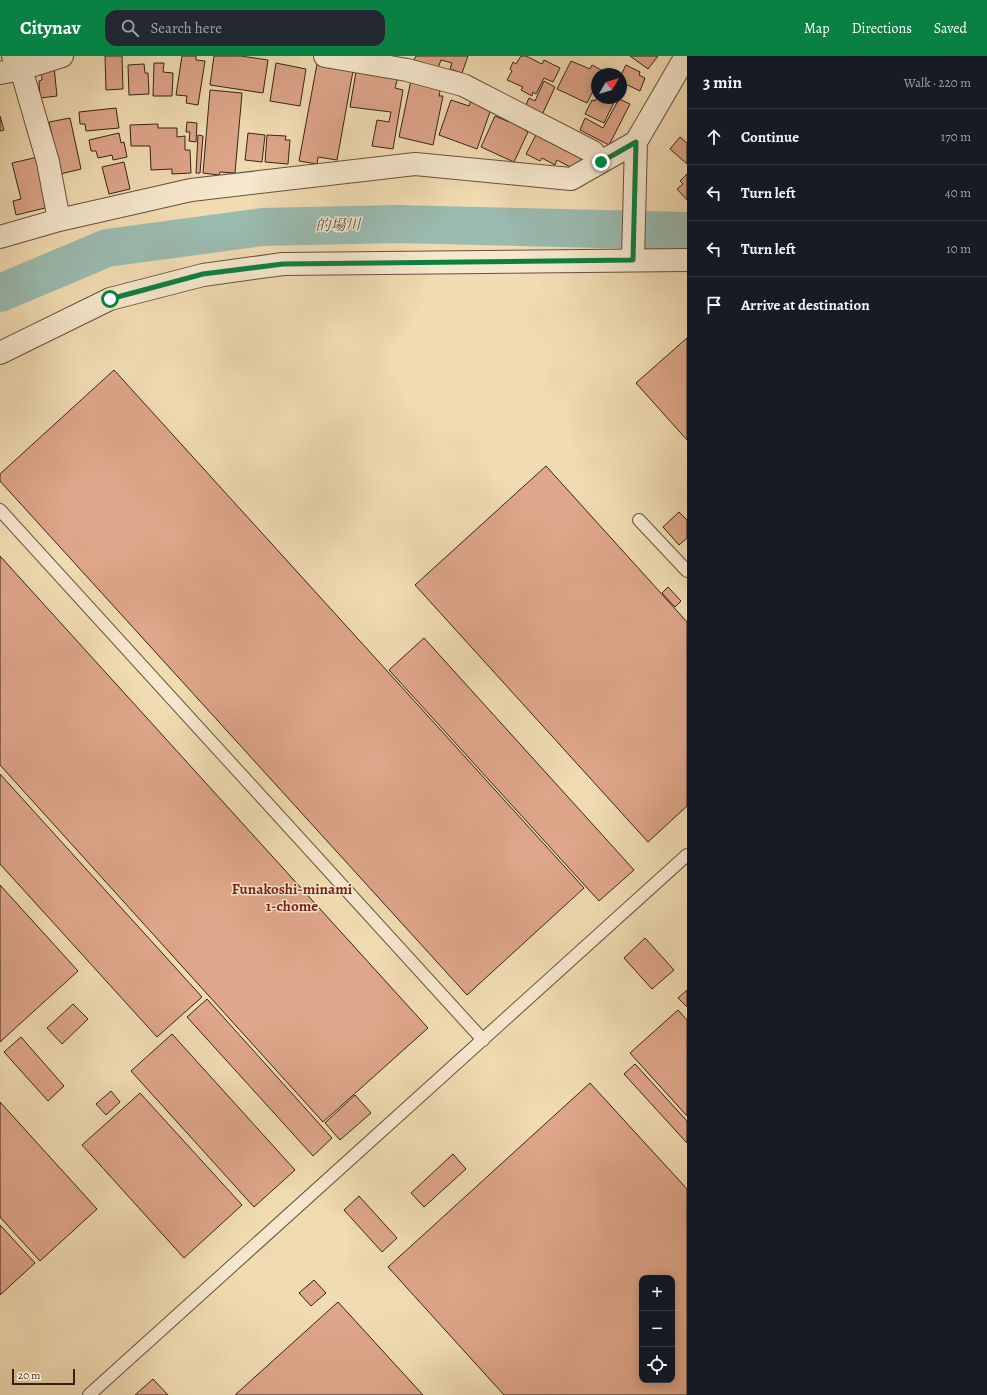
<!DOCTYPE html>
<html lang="en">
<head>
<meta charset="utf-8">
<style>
	:root { --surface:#171b24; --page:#242831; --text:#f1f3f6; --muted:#9ea1a6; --line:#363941; --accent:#0b8043 }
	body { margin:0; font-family:Alegreya,"Noto Serif JP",serif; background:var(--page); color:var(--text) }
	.controls { position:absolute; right:12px; bottom:12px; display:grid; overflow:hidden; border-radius:8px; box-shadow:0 2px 10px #0003 }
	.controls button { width:36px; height:36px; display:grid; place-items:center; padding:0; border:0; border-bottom:1px solid var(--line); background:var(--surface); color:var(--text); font:20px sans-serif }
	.compass { position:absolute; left:591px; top:12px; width:36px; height:36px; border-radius:50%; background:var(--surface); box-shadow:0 2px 10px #0003; rotate:52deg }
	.scale { position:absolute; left:12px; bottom:10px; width:63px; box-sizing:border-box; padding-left:4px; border:2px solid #382217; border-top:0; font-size:11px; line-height:14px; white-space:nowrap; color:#382217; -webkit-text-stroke:3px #f6e8cd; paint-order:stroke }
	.stop { position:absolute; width:12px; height:12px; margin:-9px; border:3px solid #0b8043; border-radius:50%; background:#fff }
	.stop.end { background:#0b8043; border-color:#fff; box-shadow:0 1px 4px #0008 }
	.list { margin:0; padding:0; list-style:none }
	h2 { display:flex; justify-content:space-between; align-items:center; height:52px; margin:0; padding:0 16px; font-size:17px }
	h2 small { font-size:13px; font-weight:400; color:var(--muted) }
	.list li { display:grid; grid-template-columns:26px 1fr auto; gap:12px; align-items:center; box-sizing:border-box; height:56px; padding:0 16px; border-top:1px solid var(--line) }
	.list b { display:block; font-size:15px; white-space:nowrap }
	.list em { font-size:13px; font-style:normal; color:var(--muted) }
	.icon { flex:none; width:22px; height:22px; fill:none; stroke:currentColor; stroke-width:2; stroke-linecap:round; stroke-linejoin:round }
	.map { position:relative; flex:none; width:687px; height:1339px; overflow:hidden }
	header { display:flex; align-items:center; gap:24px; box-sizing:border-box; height:56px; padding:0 20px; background:var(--accent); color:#fff }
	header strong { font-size:19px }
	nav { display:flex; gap:22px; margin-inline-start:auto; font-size:14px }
	.search { width:280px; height:36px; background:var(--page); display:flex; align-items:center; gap:10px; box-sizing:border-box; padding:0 14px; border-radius:12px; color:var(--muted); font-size:15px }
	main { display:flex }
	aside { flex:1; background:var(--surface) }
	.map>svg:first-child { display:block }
</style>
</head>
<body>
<header>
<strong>Citynav</strong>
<div class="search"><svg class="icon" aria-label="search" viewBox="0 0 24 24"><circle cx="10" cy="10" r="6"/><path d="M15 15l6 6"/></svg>Search here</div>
<nav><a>Map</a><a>Directions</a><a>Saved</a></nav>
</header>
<main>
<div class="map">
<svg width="687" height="1339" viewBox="0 0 687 1339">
	<rect width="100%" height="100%" fill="#f1dcb2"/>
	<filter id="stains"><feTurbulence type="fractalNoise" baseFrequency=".005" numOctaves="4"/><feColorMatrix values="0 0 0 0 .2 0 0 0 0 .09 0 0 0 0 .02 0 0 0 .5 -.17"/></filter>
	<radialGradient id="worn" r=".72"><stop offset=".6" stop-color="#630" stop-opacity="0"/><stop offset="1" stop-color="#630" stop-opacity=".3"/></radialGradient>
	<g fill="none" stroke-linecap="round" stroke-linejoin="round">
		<path stroke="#9bbbb0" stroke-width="38" d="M0,237L107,192L262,171L397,168L687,175"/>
	</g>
	<path fill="#dea68a" stroke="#382217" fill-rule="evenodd" d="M105,0H122L123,33L106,34Z
		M182,0H196V4L205,5L198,49L186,47L187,40L176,39Z
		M214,0H241L268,4L263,37L210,29Z
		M416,0H468L462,17L450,13L452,7L441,4L438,12L414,4Z
		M521,0H526L542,8L544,4L560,12L553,26L544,22L536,38L533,36L532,40L521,34L523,31L507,24L512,15L510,13L513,6L516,8Z
		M630,0H658L648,13Z
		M571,5L590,13L592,9L603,15L601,18H597V27L587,47L557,33Z
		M154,7H164L163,16L173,17L172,40H153Z
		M276,7L306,13L300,50L270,45Z
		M144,8L145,17H148L149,38L129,39L128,9Z
		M317,8L353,15L337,104L318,101L317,108L299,105Z
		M626,9L640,16L639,19L645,22L640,35L621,26V19Z
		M357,10L398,21L395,32L403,34L393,93L372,90L377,64L389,66L391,56L350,51Z
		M54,11L57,40L40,42L39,25L42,24L41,12Z
		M411,24L441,30L439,40H443L433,89L399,81Z
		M544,25L555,31L541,61L524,53L529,42L535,45Z
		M210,34L242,37L235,117L220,116L219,119L203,117Z
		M597,41L616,42L604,67L585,58L592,44L595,45Z
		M619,43L630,48L609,89L580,74L585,62L603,72Z
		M451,44L469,50L471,45L491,53L477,93L439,79Z
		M116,52L119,72L86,75L85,68H80L79,56Z
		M0,60L4,74L0,75Z
		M495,60L509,66L510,63L527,70L525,74L528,76L514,106L481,91Z
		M70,62L81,113L56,119V97L49,66Z
		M187,66L197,67L196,86L189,85L190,76H186Z
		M158,68V72H177V81L185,80V94H190L191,117L172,118V113L151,114L150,90H131L130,69Z
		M538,75L584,98L576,114L557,104L555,109L542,102L540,105L526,98Z
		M119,77L121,87L124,86L127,101L113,104L112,99L98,102L96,95H91L89,84Z
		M248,77L265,79L262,106L245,104Z
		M198,79L203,80L200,117H196Z
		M267,79L286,80L285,84H290L288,108L265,106Z
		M680,81L687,87V108L670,93Z
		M42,100L49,151L16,159L13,145L21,143L12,107Z
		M124,106L130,133L109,138L102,111Z
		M687,118V144L677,133L683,128L680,125Z
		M687,282V384L636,327Z
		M114,314L584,832L467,939L0,425V418Z
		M546,410L687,566V750L648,786L415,529Z
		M679,456L687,464V482L679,489L663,471Z
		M0,500L428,972L323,1066L0,709Z
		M668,531L681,545L675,551L662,537Z
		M424,582L634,814L599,845L389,614Z
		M0,718L202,941L157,981L0,808Z
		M0,829L78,915L0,986Z
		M645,882L674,914L652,933L624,902Z
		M687,934V951L678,942Z
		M207,943L332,1082L313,1100L187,961Z
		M73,948L88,963L62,988L47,972Z
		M678,954L687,964V1060L630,997Z
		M172,978L295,1114L254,1151L131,1015Z
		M21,981L64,1030L48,1045L4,996Z
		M635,1008L687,1065V1087L624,1018Z
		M590,1027L687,1133V1339H504L388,1211ZM642,1222H672V1324H642Z
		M111,1035L120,1046L106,1059L96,1048Z
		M140,1037L242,1149L184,1202L82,1089Z
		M355,1039L371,1057L340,1084L325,1067Z
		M0,1046L97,1153L40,1205L0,1161Z
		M453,1098L466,1113L424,1151L411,1137Z
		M359,1140L397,1182L382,1196L344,1154Z
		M0,1169L35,1207L0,1239Z
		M314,1224L326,1237L311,1250L299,1237Z
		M338,1246L423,1339H235Z
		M153,1323L168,1339H135Z"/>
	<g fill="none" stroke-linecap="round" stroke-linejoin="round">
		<defs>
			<path id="service" d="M0,454L483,984
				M639,464L687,515
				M89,1339L687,799"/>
			<path id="minor" d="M13,0L21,13L48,106L59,164
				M325,0L407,14L463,29L593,96L601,106
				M0,17L21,13L62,0
				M0,181L59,164L191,134L415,108L571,123L636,86
				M633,204L636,86L686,0"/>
			<path id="tertiary" d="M0,297L110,243L203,219L283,208L687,204"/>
		</defs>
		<use href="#service" stroke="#66503e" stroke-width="14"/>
		<use href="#minor" stroke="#66503e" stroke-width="24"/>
		<use href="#tertiary" stroke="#66503e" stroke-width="24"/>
		<use href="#service" stroke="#f6e8cd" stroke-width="12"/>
		<use href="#minor" stroke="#f6e8cd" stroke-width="22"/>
		<use href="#tertiary" stroke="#f6e8cd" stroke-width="22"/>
	</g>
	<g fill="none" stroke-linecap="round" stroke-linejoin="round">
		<path stroke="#0b8043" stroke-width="5" d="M110,243L203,218L283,208L633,204L636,86L601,106"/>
	</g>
	<g text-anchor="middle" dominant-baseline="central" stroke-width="3" stroke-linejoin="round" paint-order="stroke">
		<g font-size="15" font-style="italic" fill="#565045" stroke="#f6e8cd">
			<text transform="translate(338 169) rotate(-1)">的場川</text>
		</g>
		<g font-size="15" font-weight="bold" fill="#7a1f14" stroke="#f6e8cd">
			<text x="292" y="833">Funakoshi-minami<tspan x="292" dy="17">1-chome</tspan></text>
		</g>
	</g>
	<rect width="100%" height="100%" filter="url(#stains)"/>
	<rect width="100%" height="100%" fill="url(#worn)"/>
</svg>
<div class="controls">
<button>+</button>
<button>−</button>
<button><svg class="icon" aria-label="locate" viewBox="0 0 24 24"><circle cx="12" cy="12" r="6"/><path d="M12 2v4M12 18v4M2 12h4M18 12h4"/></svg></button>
</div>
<svg class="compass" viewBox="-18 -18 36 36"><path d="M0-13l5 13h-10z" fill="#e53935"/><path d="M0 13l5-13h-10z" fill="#9ea1a6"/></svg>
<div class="scale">20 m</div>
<div class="stop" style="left:110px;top:243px"></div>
<div class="stop end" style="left:601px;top:106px"></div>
</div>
<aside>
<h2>3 min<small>Walk · 220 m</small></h2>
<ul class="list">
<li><svg class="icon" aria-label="ahead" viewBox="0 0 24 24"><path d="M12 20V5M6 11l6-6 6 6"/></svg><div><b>Continue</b></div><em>170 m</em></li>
<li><svg class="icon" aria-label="left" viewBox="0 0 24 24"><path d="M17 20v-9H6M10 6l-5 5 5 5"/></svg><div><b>Turn left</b></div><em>40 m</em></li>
<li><svg class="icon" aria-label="left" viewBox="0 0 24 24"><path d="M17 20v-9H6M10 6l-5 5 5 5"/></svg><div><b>Turn left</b></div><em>10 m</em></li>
<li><svg class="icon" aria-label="arrive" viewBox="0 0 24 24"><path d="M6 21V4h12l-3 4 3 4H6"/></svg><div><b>Arrive at destination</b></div></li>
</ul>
</aside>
</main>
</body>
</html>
